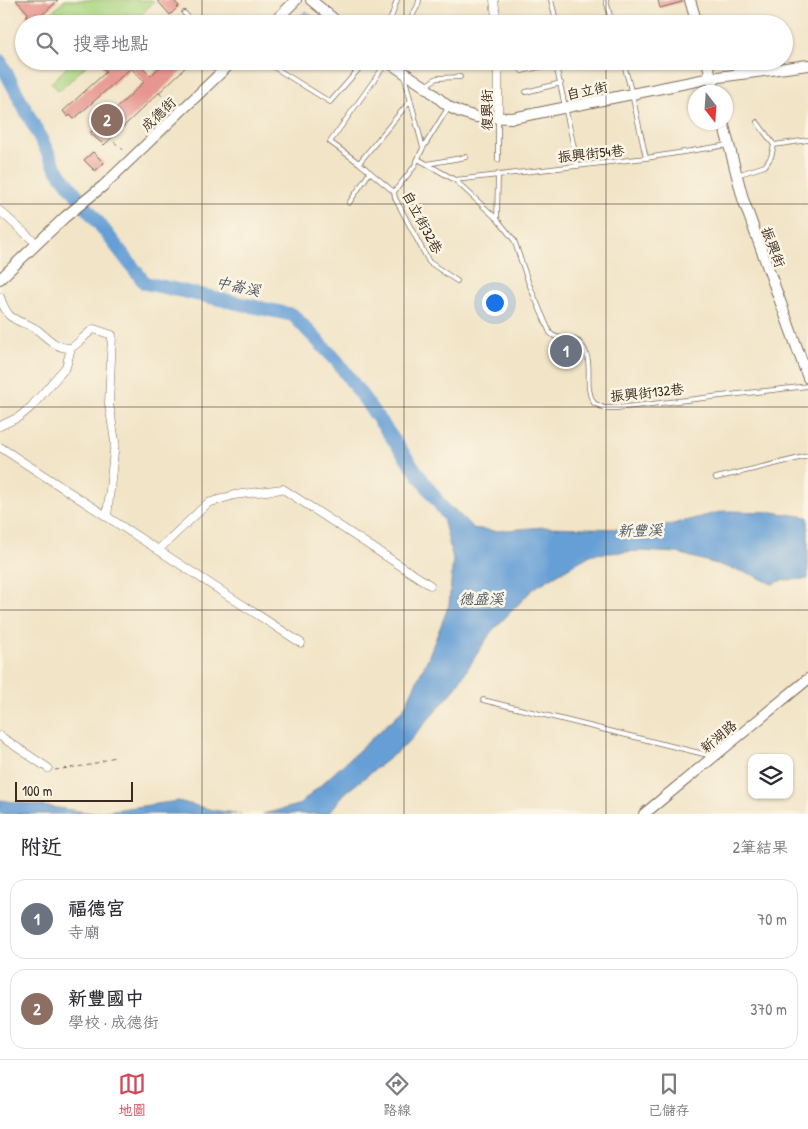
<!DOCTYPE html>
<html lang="zh-TW">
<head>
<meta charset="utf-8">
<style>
	:root { --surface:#fff; --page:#f7f7f7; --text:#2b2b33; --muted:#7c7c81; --line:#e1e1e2; --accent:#d1495b }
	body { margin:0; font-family:"Patrick Hand","LXGW WenKai TC",sans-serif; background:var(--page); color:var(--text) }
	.controls { position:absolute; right:15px; bottom:15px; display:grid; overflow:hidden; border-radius:10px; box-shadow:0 1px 4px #0004 }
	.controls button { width:45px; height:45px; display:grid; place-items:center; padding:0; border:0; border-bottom:1px solid var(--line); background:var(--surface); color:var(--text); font:25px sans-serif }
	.compass { position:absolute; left:688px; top:85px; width:45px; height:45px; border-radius:50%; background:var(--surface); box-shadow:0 1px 4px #0004; rotate:163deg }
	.scale { position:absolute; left:15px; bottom:12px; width:118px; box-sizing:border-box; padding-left:5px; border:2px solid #3b2a1e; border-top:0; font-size:14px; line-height:18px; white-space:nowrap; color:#3b2a1e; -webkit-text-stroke:4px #fcf5e5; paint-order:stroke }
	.you { position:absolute; left:494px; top:302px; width:18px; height:18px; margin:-12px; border:4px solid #fff; border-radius:50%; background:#1a73e8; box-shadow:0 0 0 8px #1a73e833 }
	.badge { display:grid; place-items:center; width:32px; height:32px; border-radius:50%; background:var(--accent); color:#fff; font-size:16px; font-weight:700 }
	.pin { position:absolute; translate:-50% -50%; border:2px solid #fff; box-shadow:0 1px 5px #0006 }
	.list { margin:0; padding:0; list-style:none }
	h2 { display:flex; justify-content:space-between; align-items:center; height:65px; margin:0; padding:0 20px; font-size:21px }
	h2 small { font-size:16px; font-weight:400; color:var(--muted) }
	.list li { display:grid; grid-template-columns:32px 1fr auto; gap:15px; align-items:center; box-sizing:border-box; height:80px; margin:0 10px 10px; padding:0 10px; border:1px solid var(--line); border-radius:15px }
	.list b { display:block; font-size:19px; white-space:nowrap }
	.list p { margin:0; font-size:16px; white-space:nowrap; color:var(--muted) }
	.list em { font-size:16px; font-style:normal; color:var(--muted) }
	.icon { flex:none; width:28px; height:28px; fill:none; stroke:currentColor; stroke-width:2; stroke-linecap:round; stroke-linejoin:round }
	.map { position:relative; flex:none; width:808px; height:814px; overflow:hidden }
	.search { position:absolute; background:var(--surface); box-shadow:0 1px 4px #0004; left:15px; right:15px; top:15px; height:55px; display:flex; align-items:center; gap:12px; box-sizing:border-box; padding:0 18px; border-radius:28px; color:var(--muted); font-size:19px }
	.sheet { height:245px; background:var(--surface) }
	nav { display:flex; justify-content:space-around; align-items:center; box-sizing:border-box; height:70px; border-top:1px solid var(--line); background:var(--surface); font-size:14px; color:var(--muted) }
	nav a { display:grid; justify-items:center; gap:2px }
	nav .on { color:var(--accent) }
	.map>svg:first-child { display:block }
</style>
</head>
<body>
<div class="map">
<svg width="808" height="814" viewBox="0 0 808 814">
	<rect width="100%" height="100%" fill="#fcf5e5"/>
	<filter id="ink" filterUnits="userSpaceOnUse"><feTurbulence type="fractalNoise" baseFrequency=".02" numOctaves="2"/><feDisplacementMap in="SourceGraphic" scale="10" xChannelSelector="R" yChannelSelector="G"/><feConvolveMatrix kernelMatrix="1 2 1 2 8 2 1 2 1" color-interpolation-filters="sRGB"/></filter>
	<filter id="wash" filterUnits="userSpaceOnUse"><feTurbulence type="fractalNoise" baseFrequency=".0096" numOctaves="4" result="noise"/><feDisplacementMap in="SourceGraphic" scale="20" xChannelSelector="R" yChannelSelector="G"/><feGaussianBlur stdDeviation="1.12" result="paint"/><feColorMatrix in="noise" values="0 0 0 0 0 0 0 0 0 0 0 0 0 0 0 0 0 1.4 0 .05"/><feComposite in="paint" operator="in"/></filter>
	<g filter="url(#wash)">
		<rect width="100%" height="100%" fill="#f1e4c7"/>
		<path fill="#abd682" stroke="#738050" d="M65,0H152L154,2L131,24H43L45,19Z
			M60,61H91L59,91L51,83L69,65Z"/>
		<path fill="#669fd5" stroke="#50647a" d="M306,11L323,24H296L295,20Z
			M337,61H365L354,75Z
			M439,502L455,510L473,528L494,531L544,527L626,529L673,524L724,511L772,512L808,517V579L783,580L772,584L751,574L678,553L640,551L592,554L534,588L491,632L454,690L407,744L345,793L328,814H263L299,805L403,710L428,658L449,605L453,559Z
			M0,800L93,813L178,801L212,810L241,814H0Z"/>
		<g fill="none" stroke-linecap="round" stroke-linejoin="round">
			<path stroke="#669fd5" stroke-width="14" d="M0,61L56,168L145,283L293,315L337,361L449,517"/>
		</g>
		<g id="blocks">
			<path fill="#e69590" d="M16,0H58L33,24L26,17L28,13Z
				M157,0H173L179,6L170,15Z
				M658,0H682V2L660,8Z
				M106,61H110L113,66L118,64L122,66L125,61H137L151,76L165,61H181L186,67L104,145L90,133L144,82L131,68L74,119L70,115L68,117L63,111L106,72L102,66Z
				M93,152L104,163L95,171L84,160Z"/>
		</g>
	</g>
	<g filter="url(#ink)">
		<use href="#blocks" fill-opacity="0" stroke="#7b6b59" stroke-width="1"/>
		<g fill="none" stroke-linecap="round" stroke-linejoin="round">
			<defs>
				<path id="service" d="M551,0L557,24
					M606,0L612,24
					M184,13L195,24
					M389,24L397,0
					M408,24L418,5L419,0
					M264,61L330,102L366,61
					M555,61L578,166
					M623,61L632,94L646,158
					M759,61L761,71
					M387,62L330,142L359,163L394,192L395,198L429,262L457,281
					M522,71L556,63
					M404,75L423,148
					M425,86L437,78L460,77
					M526,92L561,83
					M757,122L774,145
					M418,159L455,180L497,219L514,240L529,284L550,333C558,342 572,334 581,344C596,363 582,385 594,403L604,408H617L808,386
					M498,160V119
					M359,163L410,101
					M427,164L466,157
					M737,175L765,166L771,157L774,145L808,140
					M455,180L646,158L728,145
					M394,192L414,167L423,148L448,108
					M349,203L370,172
					M497,219L498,174
					M716,478L808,456
					M483,700L712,756"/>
				<path id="minor" d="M494,0L497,24
					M498,61V119
					M0,211L36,243
					M0,297C2,303 5,310 9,315C17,323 28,323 36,329C46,336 56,349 70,348C76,347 86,333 94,329L112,335L109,404L115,442L107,517
					M0,426L19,417L31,407L66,367L71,348
					M0,447L301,643
					M158,550L208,503L234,495L283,489L430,585
					M0,736L48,768"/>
				<path id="tertiary" d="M311,0L340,24
					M690,0L697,24
					M272,24L296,0
					M387,61L424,86L449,107L460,112L476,117L513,118L711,78L808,65
					M707,61L715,92
					M723,122L743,199L808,378
					M0,279L65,217L103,186L233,61
					M644,814L808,679"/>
			</defs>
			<use href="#service" stroke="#7b6b59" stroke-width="5.5"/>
			<use href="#minor" stroke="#7b6b59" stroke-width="9"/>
			<use href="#tertiary" stroke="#7b6b59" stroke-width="12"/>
			<path stroke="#7b6b59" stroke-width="1" stroke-dasharray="4 4" stroke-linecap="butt" d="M159,93L174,107
				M114,142L126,152
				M55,770L90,765L114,757"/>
			<use href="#service" stroke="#fff" stroke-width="4"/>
			<use href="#minor" stroke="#fff" stroke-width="8"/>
			<use href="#tertiary" stroke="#fff" stroke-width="10"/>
		</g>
	</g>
	<path fill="none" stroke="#3b2a1e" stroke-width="1" stroke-opacity="0.55" d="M202,0V24M404,0V24M606,0V24M202,61V814M404,61V814M606,61V814M0,204H808M0,407H808M0,610H808"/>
	<g text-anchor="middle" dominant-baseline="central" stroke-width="5" stroke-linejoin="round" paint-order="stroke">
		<g font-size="14" fill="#3b2a1e" stroke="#fcf5e5">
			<text transform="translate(587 90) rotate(-12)">自立街</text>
			<text transform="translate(486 110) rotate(-90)">復興街</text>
			<text transform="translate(158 114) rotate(-44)">成德街</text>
			<text transform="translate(591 153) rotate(-6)">振興街54巷</text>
			<text transform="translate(423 222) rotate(62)">自立街32巷</text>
			<text transform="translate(774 247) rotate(69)">振興街</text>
			<text transform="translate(647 392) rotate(-6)">振興街132巷</text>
			<text transform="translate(718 736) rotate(-40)">新湖路</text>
		</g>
		<g font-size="15" font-style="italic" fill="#4c5967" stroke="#fcf5e5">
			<text transform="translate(238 286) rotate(12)">中崙溪</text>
			<text transform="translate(640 530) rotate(-1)">新豐溪</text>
			<text x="481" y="598">德盛溪</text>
		</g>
	</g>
</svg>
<div class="controls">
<button><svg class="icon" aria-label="layers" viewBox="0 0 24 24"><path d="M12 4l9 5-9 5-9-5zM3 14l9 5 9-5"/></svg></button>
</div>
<svg class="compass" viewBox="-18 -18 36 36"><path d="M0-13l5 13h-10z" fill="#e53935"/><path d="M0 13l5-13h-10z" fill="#7c7c81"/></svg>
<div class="scale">100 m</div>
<div class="you"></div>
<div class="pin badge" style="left:566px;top:351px;background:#6b7280">1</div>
<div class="pin badge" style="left:107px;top:120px;background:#8d6e63">2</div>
<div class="search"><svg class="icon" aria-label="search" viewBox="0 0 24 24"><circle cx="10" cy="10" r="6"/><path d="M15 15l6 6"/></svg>搜尋地點</div>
</div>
<section class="sheet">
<h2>附近<small>2筆結果</small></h2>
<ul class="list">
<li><span class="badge" style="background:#6b7280">1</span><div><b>福德宫</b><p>寺廟</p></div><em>70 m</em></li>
<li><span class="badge" style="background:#8d6e63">2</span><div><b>新豐國中</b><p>學校 · 成德街</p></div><em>370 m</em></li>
</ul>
</section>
<nav>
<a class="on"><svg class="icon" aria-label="map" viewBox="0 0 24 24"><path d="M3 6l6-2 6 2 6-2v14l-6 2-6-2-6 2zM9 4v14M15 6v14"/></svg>地圖</a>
<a><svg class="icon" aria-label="directions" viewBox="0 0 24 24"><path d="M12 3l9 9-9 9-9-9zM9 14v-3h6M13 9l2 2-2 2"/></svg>路線</a>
<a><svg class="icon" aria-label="saved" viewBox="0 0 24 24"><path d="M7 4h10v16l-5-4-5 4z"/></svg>已儲存</a>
</nav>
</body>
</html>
